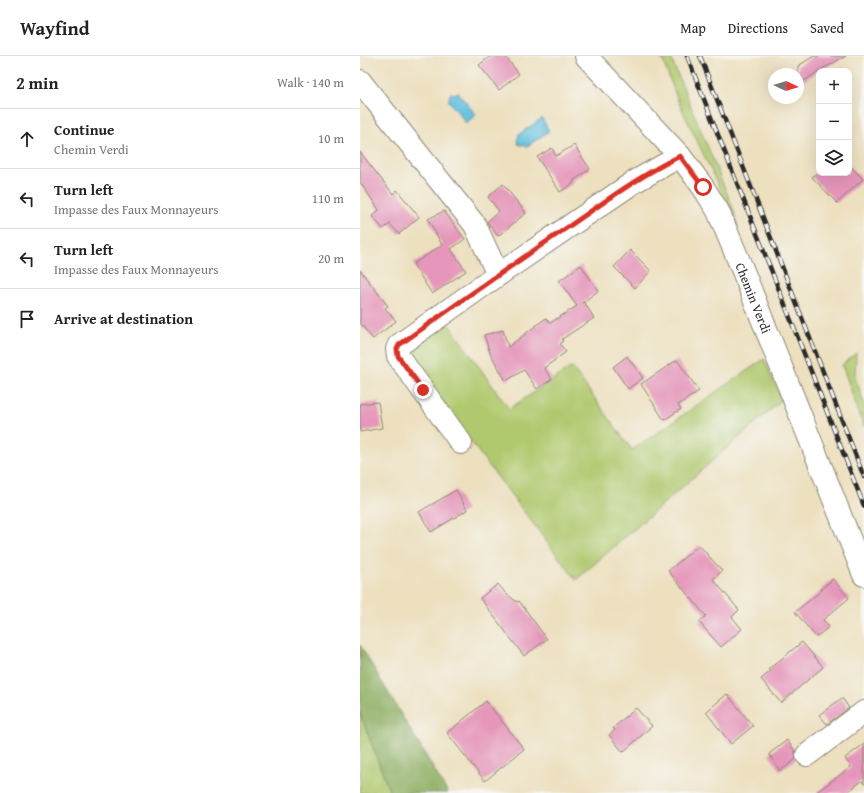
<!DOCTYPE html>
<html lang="en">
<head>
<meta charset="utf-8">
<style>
	:root { --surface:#fff; --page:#f6f6f6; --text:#222; --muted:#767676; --line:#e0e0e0 }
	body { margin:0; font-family:"Gentium Book Plus",serif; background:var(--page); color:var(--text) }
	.controls { position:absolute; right:12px; top:12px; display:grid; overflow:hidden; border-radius:8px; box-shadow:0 4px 16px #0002 }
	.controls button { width:36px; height:36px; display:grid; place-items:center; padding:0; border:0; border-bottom:1px solid var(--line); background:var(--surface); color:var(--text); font:20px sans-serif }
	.compass { position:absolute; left:408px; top:12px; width:36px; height:36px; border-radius:50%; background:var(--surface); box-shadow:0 4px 16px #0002; rotate:94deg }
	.stop { position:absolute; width:12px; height:12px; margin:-9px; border:3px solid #d93025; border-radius:50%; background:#fff }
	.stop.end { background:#d93025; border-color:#fff; box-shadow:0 1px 4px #0008 }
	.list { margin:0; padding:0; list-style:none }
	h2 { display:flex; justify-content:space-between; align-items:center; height:52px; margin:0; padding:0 16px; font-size:17px }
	h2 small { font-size:13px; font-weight:400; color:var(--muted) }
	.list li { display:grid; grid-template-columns:26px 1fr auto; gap:12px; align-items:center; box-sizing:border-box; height:60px; padding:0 16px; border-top:1px solid var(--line) }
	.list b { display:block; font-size:15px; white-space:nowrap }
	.list p { margin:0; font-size:13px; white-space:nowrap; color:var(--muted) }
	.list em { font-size:13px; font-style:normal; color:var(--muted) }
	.icon { flex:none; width:22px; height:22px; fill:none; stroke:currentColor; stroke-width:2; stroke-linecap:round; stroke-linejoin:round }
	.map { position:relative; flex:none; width:504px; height:737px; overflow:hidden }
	header { display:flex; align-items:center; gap:24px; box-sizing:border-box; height:56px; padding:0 20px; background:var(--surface); border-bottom:1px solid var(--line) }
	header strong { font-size:19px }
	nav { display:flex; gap:22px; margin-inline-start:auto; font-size:14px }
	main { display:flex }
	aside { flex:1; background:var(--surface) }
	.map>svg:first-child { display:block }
</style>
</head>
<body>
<header>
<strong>Wayfind</strong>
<nav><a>Map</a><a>Directions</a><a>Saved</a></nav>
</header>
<main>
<aside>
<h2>2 min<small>Walk · 140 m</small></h2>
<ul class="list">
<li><svg class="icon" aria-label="ahead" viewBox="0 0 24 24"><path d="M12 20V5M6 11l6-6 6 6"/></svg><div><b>Continue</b><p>Chemin Verdi</p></div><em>10 m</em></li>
<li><svg class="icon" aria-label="left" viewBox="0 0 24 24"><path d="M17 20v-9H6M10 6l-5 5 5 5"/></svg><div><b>Turn left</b><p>Impasse des Faux Monnayeurs</p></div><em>110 m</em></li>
<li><svg class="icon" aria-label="left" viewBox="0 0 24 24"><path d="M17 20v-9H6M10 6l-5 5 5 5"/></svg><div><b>Turn left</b><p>Impasse des Faux Monnayeurs</p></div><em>20 m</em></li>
<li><svg class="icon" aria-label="arrive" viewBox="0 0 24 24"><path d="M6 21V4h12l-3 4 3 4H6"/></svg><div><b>Arrive at destination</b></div></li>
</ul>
</aside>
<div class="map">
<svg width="504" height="737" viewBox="0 0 504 737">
	<rect width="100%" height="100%" fill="#f6f6f2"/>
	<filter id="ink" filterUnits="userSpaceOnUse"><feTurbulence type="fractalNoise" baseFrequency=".025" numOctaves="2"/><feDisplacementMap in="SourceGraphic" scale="8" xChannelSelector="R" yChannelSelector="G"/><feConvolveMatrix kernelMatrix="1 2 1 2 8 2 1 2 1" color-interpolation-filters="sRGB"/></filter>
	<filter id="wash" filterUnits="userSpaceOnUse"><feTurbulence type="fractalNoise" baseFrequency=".012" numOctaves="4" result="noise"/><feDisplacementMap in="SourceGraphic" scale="16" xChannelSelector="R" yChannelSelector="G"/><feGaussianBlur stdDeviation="0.9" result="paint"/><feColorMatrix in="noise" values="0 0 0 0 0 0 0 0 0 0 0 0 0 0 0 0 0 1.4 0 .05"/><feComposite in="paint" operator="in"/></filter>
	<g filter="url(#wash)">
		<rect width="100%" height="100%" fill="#ede0bf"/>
		<path fill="#b0c96e" stroke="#6e7a4c" d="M301,0H310L373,152L378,171L319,47Z
			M87,266L149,353L212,311L272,394L404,303L422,344L216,524L108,382L47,297Z
			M496,297L495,320L504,347V371L482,309Z
			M0,657L30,737H0Z"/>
		<path fill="#8cad61" stroke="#5c6c46" d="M0,589L88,737H30L0,657Z"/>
		<path fill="#61c0df" stroke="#467685" d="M98,36L116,59L106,67L88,44L90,42L89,40L91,37L96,38Z
			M182,62L189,75L166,91L164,88L162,89L158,88L157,84L159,81L158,79Z"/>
		<g id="blocks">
			<path fill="#e596ba" d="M131,0H145L159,18L139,34L119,9Z
				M454,0H486L459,15L438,29V10Z
				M214,89L230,113L213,125L214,127L200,136L177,101L192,92L196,100Z
				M0,96L33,138L37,134L59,161L39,178L30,168L23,173L12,160L19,154L0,126Z
				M489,109L503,123L477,147L452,121L459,115V117H489Z
				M143,128L166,157L138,180L127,166L139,155L128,141Z
				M84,155L105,183L91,193L106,215L72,238L53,208L82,189L68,163Z
				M270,194L291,215L275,232L254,211Z
				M221,209L238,235L222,247L224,246L234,262L202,283L203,285L200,288L206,296L184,312L192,323L177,333L164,314L146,325L130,297L124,279L143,274L148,291L186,262L190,267L217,250L199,225Z
				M0,214L28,250L25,252L36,265L13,283L0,267Z
				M267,300L283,322L268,333L253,311Z
				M317,304L339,335L318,349L321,353L304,364L281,328Z
				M18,346L22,372L0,376V348Z
				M96,434L107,454L71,476L59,456Z
				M339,489L362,515L353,523L379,554L372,561L382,573L361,591L339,566L346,560L308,515Z
				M473,523L489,542L463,564L469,571L456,581L435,556L462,534L461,533Z
				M138,528L146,538L157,546L159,545L187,583L164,600L120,542Z
				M442,586L463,611L421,647L401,623L411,615L409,613Z
				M367,638L393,670L371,688L346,656Z
				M482,642L489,652L467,668L459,659Z
				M126,645L164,693L125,725L87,677Z
				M276,652L292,670L263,696L249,679L255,674L253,672Z
				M427,684L435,695L436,703L420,715L409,698Z
				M504,688V728L502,725L486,737H455L491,711L485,702Z"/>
		</g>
	</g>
	<g filter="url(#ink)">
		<use href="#blocks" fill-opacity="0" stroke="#8c8675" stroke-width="1"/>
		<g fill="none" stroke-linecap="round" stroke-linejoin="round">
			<defs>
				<g id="minor">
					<path id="s1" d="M226,0L320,100L343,131L358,155L381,210L504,519"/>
					<path d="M0,25L115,169L138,219"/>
					<path d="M101,387L38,300L37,293L39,289L138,219L274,126L320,100"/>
					<path d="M447,699L504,656"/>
				</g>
			</defs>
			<use href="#minor" stroke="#8c8675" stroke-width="24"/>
			<use href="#minor" stroke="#fff" stroke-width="22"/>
			<defs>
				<path id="rail" d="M327,0L504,450
					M340,0L504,421"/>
			</defs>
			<use href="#rail" stroke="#2b2b2b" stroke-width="4.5"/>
			<use href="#rail" stroke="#f6f6f2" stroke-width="3" stroke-dasharray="9" stroke-linecap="butt"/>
		</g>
	</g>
	<g fill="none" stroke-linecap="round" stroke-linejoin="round" filter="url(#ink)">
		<path stroke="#d93025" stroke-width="5" d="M63,334L38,300L37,293L39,289C94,250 149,211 205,173C243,147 279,120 320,100L343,131"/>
	</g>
	<g text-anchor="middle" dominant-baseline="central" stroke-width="3.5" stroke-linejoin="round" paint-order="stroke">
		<g font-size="13" fill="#2b2b2b" stroke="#f6f6f2">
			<text stroke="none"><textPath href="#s1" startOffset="298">Chemin Verdi</textPath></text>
		</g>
	</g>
</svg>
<div class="controls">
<button>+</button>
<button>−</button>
<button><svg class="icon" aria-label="layers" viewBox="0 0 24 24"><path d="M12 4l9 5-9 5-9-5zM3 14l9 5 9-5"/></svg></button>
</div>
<svg class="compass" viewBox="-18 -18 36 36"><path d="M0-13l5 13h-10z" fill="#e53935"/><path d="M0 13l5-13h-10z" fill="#767676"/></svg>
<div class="stop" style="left:343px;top:131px"></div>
<div class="stop end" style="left:63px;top:334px"></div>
</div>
</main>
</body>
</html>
